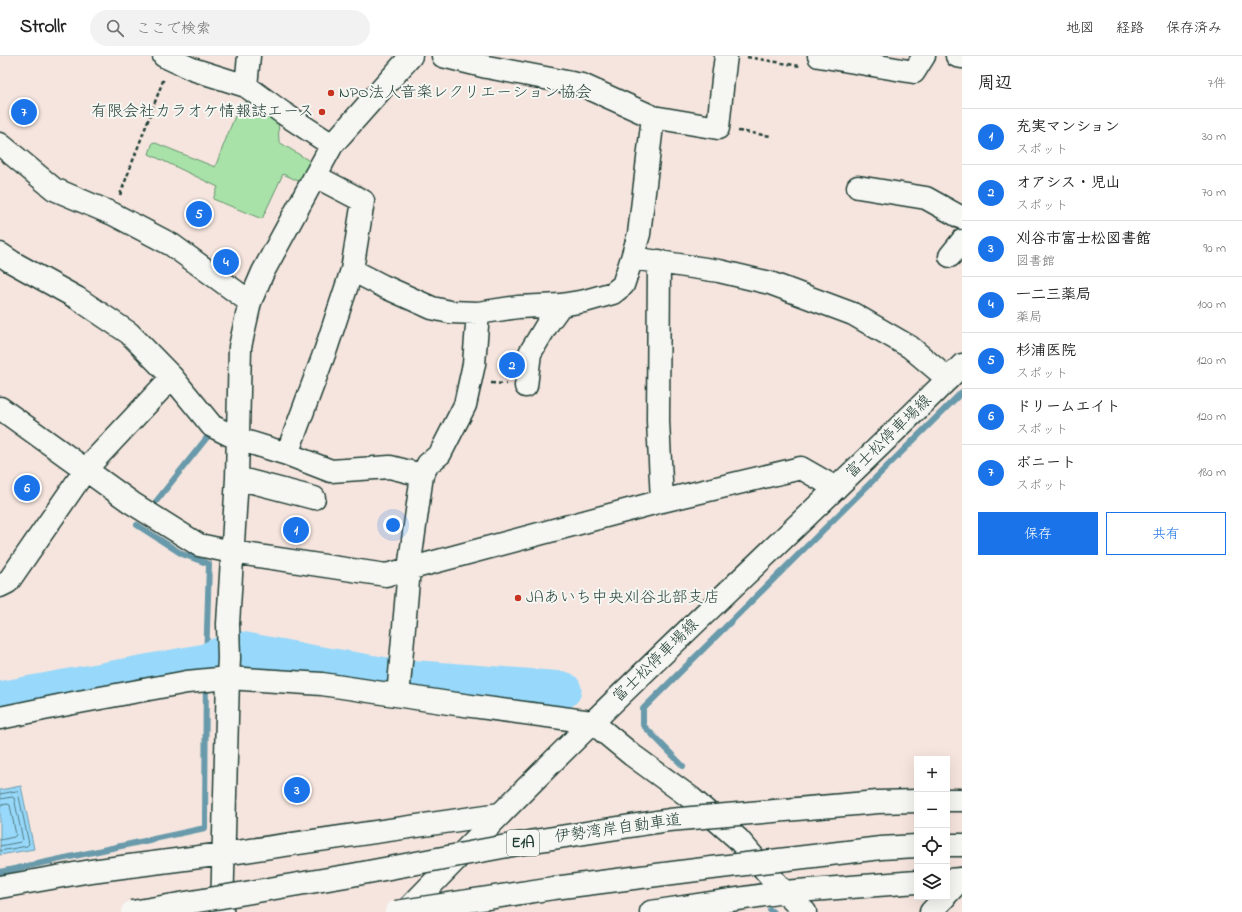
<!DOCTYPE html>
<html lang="ja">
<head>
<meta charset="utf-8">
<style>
	:root { --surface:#fff; --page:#f2f2f2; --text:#222; --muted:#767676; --line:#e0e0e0; --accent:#1a73e8 }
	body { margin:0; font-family:"Indie Flower","Klee One",sans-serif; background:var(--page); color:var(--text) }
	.controls { position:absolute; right:12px; bottom:12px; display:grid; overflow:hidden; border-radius:0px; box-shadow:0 4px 16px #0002 }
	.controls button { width:36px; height:36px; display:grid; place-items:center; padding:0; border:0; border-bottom:1px solid var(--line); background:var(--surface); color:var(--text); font:20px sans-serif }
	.you { position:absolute; left:393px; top:469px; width:14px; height:14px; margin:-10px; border:3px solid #fff; border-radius:50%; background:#1a73e8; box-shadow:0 0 0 6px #1a73e833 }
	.badge { display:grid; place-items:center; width:26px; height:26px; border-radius:50%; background:var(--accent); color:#fff; font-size:13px; font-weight:700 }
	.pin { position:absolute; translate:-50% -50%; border:2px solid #fff; box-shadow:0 1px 4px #0006 }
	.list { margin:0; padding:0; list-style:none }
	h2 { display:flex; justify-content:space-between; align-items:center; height:52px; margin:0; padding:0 16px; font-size:17px }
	h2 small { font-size:13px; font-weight:400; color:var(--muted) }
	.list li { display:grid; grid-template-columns:26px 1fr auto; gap:12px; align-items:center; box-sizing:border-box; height:56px; padding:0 16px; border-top:1px solid var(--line) }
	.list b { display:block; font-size:15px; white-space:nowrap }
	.list p { margin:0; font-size:13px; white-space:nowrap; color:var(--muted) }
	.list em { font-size:13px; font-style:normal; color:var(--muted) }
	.actions { display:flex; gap:8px; padding:12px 16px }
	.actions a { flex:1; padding:9px 0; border:1px solid var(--accent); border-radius:0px; text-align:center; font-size:14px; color:var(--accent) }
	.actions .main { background:var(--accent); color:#fff }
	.icon { flex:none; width:22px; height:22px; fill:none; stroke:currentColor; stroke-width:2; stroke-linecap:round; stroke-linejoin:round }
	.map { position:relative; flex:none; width:962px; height:856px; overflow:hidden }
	header { display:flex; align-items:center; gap:24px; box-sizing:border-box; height:56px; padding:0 20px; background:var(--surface); border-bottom:1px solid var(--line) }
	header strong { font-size:19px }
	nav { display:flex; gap:22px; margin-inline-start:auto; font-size:14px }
	.search { width:280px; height:36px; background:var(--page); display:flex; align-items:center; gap:10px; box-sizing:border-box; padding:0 14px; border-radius:22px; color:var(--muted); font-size:15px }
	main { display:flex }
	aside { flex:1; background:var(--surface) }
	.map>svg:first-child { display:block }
</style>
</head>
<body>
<header>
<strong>Strollr</strong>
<div class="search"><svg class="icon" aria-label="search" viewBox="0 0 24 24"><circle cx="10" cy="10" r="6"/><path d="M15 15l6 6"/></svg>ここで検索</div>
<nav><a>地図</a><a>経路</a><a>保存済み</a></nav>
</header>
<main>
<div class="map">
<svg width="962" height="856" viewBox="0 0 962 856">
	<rect width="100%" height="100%" fill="#f6e5de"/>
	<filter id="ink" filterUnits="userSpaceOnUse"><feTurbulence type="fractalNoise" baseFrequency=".025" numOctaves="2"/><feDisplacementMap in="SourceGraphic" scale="8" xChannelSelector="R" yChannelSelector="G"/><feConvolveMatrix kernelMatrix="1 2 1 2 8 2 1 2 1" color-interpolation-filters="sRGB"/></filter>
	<g filter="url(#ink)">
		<path fill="#a8e2a8" stroke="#64906e" d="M250,43L278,61L279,86L316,109L305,128L283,118L262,163L213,143L218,131L149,98L153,86L215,111L238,52Z"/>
		<path fill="#98d8fa" stroke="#689aab" d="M21,730L34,793L0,799V734Z"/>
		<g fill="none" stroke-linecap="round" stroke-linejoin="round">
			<path stroke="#4f7b83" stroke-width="1" d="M0,738L16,735L18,736L29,788L27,790L0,795
				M0,743L12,741L14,742L23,784L21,786L0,790
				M0,749L8,748L10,749L16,779L14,781L0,784"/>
			<path stroke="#689aab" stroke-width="6" d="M154,448L209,379
				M683,710L643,669V653L962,336
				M0,816L205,772L206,606L209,508L182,498L137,469
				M770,854L773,856"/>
			<path stroke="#98d8fa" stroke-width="37" d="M0,644L206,606L235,593L309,607L393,621L563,634"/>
			<defs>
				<path id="minor" d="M164,0L192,13L246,30L283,57L332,89
					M443,0L487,11L582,29L653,61L718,72L723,23L726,0
					M819,0L914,16L924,0
					M957,0L962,1
					M246,30L249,0
					M653,61L639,178L632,202L719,215L770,227L853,258L910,291L948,323
					M0,88L54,133L113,158L172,189L250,246
					M858,131L926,142L962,162
					M0,198L12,206L77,242L129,277L172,321L212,370L238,383L287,398L331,415L390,411L422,419
					M950,200L962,185
					M659,205L658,365L662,445
					M352,214L383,230L432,252L450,256L478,257L518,251L561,249L585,245L613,237L623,229L632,202
					M526,330L530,297L548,267L561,249
					M0,352L132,447L199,489L232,496L386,519L662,445L801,412L836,432
					M287,398L326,293L352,214L363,145L315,120
					M237,422L314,442
					M0,530L8,526L86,413L172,321
					M394,638L399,629L409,513L422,419L428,408L440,398L465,349L474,308L478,257
					M0,831L91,815L223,798L500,758
					M947,838L961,823
					M222,856L228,622L229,602L228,568L237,422L240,291L250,246L263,216L332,89L411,0
					M651,856L784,836L805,856
					M931,856L945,841"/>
				<path id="tertiary" d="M0,662L68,648L187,626L228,622L322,628L449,647L592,666L632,699L691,742L738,783L784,836L917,826
					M947,824L962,823"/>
				<path id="secondary" d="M405,856C467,792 529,728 593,666C715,546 841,430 962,309"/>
				<path id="motorway" d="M947,744H962
					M947,789H962"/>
			</defs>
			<use href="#minor" stroke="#1f3d34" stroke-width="25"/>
			<use href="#tertiary" stroke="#1f3d34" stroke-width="25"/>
			<use href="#secondary" stroke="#1f3d34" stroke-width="25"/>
			<use href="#motorway" stroke="#1f3d34" stroke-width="25"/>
			<path stroke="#1f3d34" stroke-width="2.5" stroke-dasharray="4 3" stroke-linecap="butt" d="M747,1L800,10V8
				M738,75L771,80
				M120,139L164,22
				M491,327L506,328"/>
			<use href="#minor" stroke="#f6f6f2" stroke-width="22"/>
			<use href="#tertiary" stroke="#f6f6f2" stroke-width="22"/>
			<use href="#secondary" stroke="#f6f6f2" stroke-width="22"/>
			<use href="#motorway" stroke="#f6f6f2" stroke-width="22"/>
			<defs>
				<path id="motorway-bridge" d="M132,856L352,819L534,785L669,764L878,746L917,745
					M396,856L554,832L720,811L881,792L917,790"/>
			</defs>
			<use href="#motorway-bridge" stroke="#1f3d34" stroke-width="25" stroke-linecap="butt"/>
			<use href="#motorway-bridge" stroke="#f6f6f2" stroke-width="22"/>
		</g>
	</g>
	<g fill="#c8321e" stroke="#f6f6f2" stroke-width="1.5">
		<circle cx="331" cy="37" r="4"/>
		<circle cx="322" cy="56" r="4"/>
		<circle cx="518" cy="542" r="4"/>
	</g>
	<g text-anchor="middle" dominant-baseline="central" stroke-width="4" stroke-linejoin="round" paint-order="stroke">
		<rect fill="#f6f6f2" stroke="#60746d" stroke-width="1" x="507" y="774" width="32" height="26" rx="3"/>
		<g font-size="15" font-weight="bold" fill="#1f3d34">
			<text x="523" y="787">E1A</text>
		</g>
		<g font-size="16" fill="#1f3d34" stroke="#f6f6f2" text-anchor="start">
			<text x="339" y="37">NPO法人音楽レクリエーション協会</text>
			<text x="314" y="56" text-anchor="end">有限会社カラオケ情報誌エース</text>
			<text x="526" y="542">JAあいち中央刈谷北部支店</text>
		</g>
		<g font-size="16" fill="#1f3d34" stroke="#f6f6f2">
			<text transform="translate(889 381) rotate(-44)">富士松停車場線</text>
			<text transform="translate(656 605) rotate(-44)">富士松停車場線</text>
			<text transform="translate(618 773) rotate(-8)">伊勢湾岸自動車道</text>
		</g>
	</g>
</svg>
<div class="controls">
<button>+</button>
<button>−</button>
<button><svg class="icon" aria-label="locate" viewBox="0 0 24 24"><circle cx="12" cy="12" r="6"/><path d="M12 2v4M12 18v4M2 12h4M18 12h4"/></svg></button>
<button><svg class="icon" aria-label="layers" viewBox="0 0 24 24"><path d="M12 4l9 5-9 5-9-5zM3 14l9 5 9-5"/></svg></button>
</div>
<div class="you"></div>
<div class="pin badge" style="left:296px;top:474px">1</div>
<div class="pin badge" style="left:512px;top:309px">2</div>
<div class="pin badge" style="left:297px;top:734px">3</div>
<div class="pin badge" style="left:226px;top:206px">4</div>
<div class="pin badge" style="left:199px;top:158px">5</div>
<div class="pin badge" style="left:27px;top:432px">6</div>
<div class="pin badge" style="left:24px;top:56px">7</div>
</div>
<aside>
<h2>周辺<small>7件</small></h2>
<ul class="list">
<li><span class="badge">1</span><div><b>充実マンション</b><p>スポット</p></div><em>30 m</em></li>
<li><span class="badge">2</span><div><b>オアシス・児山</b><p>スポット</p></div><em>70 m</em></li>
<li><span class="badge">3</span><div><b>刈谷市富士松図書館</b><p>図書館</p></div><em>90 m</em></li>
<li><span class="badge">4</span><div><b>一二三薬局</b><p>薬局</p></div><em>100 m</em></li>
<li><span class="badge">5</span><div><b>杉浦医院</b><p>スポット</p></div><em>120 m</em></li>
<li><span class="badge">6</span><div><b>ドリームエイト</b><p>スポット</p></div><em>120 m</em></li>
<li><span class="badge">7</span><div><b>ボニート</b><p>スポット</p></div><em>180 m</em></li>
</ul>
<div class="actions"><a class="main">保存</a><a>共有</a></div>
</aside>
</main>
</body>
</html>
